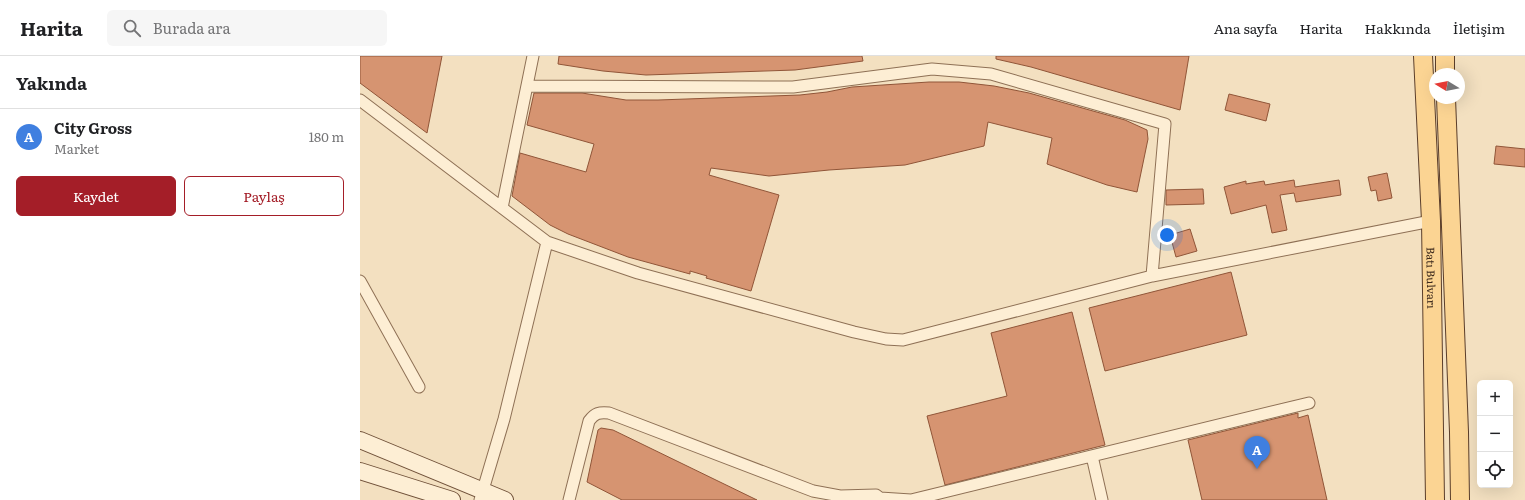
<!DOCTYPE html>
<html lang="tr">
<head>
<meta charset="utf-8">
<style>
	:root { --surface:#fff; --page:#f6f6f6; --text:#202124; --muted:#757577; --line:#e0e0e0; --accent:#a41e28 }
	body { margin:0; font-family:Literata,serif; background:var(--page); color:var(--text) }
	.controls { position:absolute; right:12px; bottom:12px; display:grid; overflow:hidden; border-radius:6px; box-shadow:0 4px 16px #0002 }
	.controls button { width:36px; height:36px; display:grid; place-items:center; padding:0; border:0; border-bottom:1px solid var(--line); background:var(--surface); color:var(--text); font:20px sans-serif }
	.compass { position:absolute; left:1069px; top:12px; width:36px; height:36px; border-radius:50%; background:var(--surface); box-shadow:0 4px 16px #0002; rotate:280deg }
	.you { position:absolute; left:807px; top:179px; width:14px; height:14px; margin:-10px; border:3px solid #fff; border-radius:50%; background:#1a73e8; box-shadow:0 0 0 6px #1a73e833 }
	.badge { display:grid; place-items:center; width:26px; height:26px; border-radius:50%; background:var(--accent); color:#fff; font-size:13px; font-weight:700 }
	.pin { position:absolute; translate:-50% -33px; filter:drop-shadow(0 1px 2px #0008) }
	.pin::after { content:''; position:absolute; top:21px; width:14px; height:12px; background:inherit; clip-path:polygon(0 0,100% 0,50% 100%) }
	.list { margin:0; padding:0; list-style:none }
	h2 { display:flex; justify-content:space-between; align-items:center; height:52px; margin:0; padding:0 16px; font-size:17px }
	h2 small { font-size:13px; font-weight:400; color:var(--muted) }
	.list li { display:grid; grid-template-columns:26px 1fr auto; gap:12px; align-items:center; box-sizing:border-box; height:56px; padding:0 16px; border-top:1px solid var(--line) }
	.list b { display:block; font-size:15px; white-space:nowrap }
	.list p { margin:0; font-size:13px; white-space:nowrap; color:var(--muted) }
	.list em { font-size:13px; font-style:normal; color:var(--muted) }
	.actions { display:flex; gap:8px; padding:12px 16px }
	.actions a { flex:1; padding:9px 0; border:1px solid var(--accent); border-radius:6px; text-align:center; font-size:14px; color:var(--accent) }
	.actions .main { background:var(--accent); color:#fff }
	.icon { flex:none; width:22px; height:22px; fill:none; stroke:currentColor; stroke-width:2; stroke-linecap:round; stroke-linejoin:round }
	.map { position:relative; flex:none; width:1165px; height:444px; overflow:hidden }
	header { display:flex; align-items:center; gap:24px; box-sizing:border-box; height:56px; padding:0 20px; background:var(--surface); border-bottom:1px solid var(--line) }
	header strong { font-size:19px }
	nav { display:flex; gap:22px; margin-inline-start:auto; font-size:14px }
	.search { width:280px; height:36px; background:var(--page); display:flex; align-items:center; gap:10px; box-sizing:border-box; padding:0 14px; border-radius:6px; color:var(--muted); font-size:15px }
	main { display:flex }
	aside { flex:1; background:var(--surface) }
	.map>svg:first-child { display:block }
</style>
</head>
<body>
<header>
<strong>Harita</strong>
<div class="search"><svg class="icon" aria-label="search" viewBox="0 0 24 24"><circle cx="10" cy="10" r="6"/><path d="M15 15l6 6"/></svg>Burada ara</div>
<nav><a>Ana sayfa</a><a>Harita</a><a>Hakkında</a><a>İletişim</a></nav>
</header>
<main>
<aside>
<h2>Yakında<small></small></h2>
<ul class="list">
<li><span class="badge" style="background:#3f7fe0">A</span><div><b>City Gross</b><p>Market</p></div><em>180 m</em></li>
</ul>
<div class="actions"><a class="main">Kaydet</a><a>Paylaş</a></div>
</aside>
<div class="map">
<svg width="1165" height="444" viewBox="0 0 1165 444">
	<rect width="100%" height="100%" fill="#f3e0c0"/>
	<path fill="#d69471" stroke="#905538" d="M0,0H82L67,77L0,27Z
		M199,0H502L503,5L435,14L286,19L243,15L198,8Z
		M636,0H829L820,54L671,11L636,3Z
		M569,26H599L634,30L669,37L765,64L787,74L788,83L777,136L747,129L687,108L692,82L628,66L624,90L545,109L469,114L409,120L351,112L349,119L419,139L391,235L346,222L347,220L330,215V218L268,201L208,178L190,169L152,140L160,97L226,116L234,88L167,69L174,37H222L266,44H298L440,39L467,36L492,31Z
		M869,38L910,48L906,65L865,54Z
		M1136,90L1165,93V111L1134,108Z
		M1027,117L1032,142L1018,145L1016,134L1011,135L1008,121Z
		M934,124L935,131L979,124L981,139L936,146L934,137L920,139L927,174L912,177L906,149L871,158L864,131L886,125V128L904,125L905,129Z
		M843,133L844,148L806,149V134Z
		M830,173L837,195L816,201L810,179Z
		M871,216L887,279L745,315L729,252Z
		M712,256L745,389L585,429L567,360L647,340L631,277Z
		M938,357V362L948,359L967,444H842L828,384Z
		M241,372L253,374L397,444H262L227,426L238,374Z"/>
	<g fill="none" stroke-linecap="round" stroke-linejoin="round">
		<defs>
			<path id="minor" d="M167,30L433,31L572,13L631,18L805,68L792,220
				M0,44L187,186L278,217L494,276L526,283L543,284L792,220L1071,165
				M142,152L173,0
				M0,225L59,331
				M732,400L742,444
				M520,442L551,444L949,347
				M120,444L144,363L187,186
				M209,444L229,365C235,357 239,356 249,357L453,435L480,440L516,439L520,442L521,444"/>
			<path id="secondary" d="M0,384L145,444
				M0,415L92,444"/>
			<g id="primary">
				<path id="s1" d="M1063,0L1071,165L1075,444"/>
				<path d="M1085,0V18"/>
				<path d="M1086,42L1099,376L1100,444"/>
			</g>
		</defs>
		<use href="#minor" stroke="#8e7055" stroke-width="13"/>
		<use href="#secondary" stroke="#705139" stroke-width="18"/>
		<use href="#primary" stroke="#5b3e2a" stroke-width="20"/>
		<use href="#minor" stroke="#fdeed4" stroke-width="11"/>
		<use href="#secondary" stroke="#fdeed4" stroke-width="16"/>
		<use href="#primary" stroke="#fbd493" stroke-width="18"/>
	</g>
	<g text-anchor="middle" dominant-baseline="central" stroke-width="3.5" stroke-linejoin="round" paint-order="stroke">
		<g font-size="11" fill="#3c291c" stroke="#f9ebd0">
			<text stroke="none"><textPath href="#s1" startOffset="222">Batı Bulvarı</textPath></text>
		</g>
	</g>
</svg>
<div class="controls">
<button>+</button>
<button>−</button>
<button><svg class="icon" aria-label="locate" viewBox="0 0 24 24"><circle cx="12" cy="12" r="6"/><path d="M12 2v4M12 18v4M2 12h4M18 12h4"/></svg></button>
</div>
<svg class="compass" viewBox="-18 -18 36 36"><path d="M0-13l5 13h-10z" fill="#e53935"/><path d="M0 13l5-13h-10z" fill="#757577"/></svg>
<div class="you"></div>
<div class="pin badge" style="left:897px;top:413px;background:#3f7fe0">A</div>
</div>
</main>
</body>
</html>
